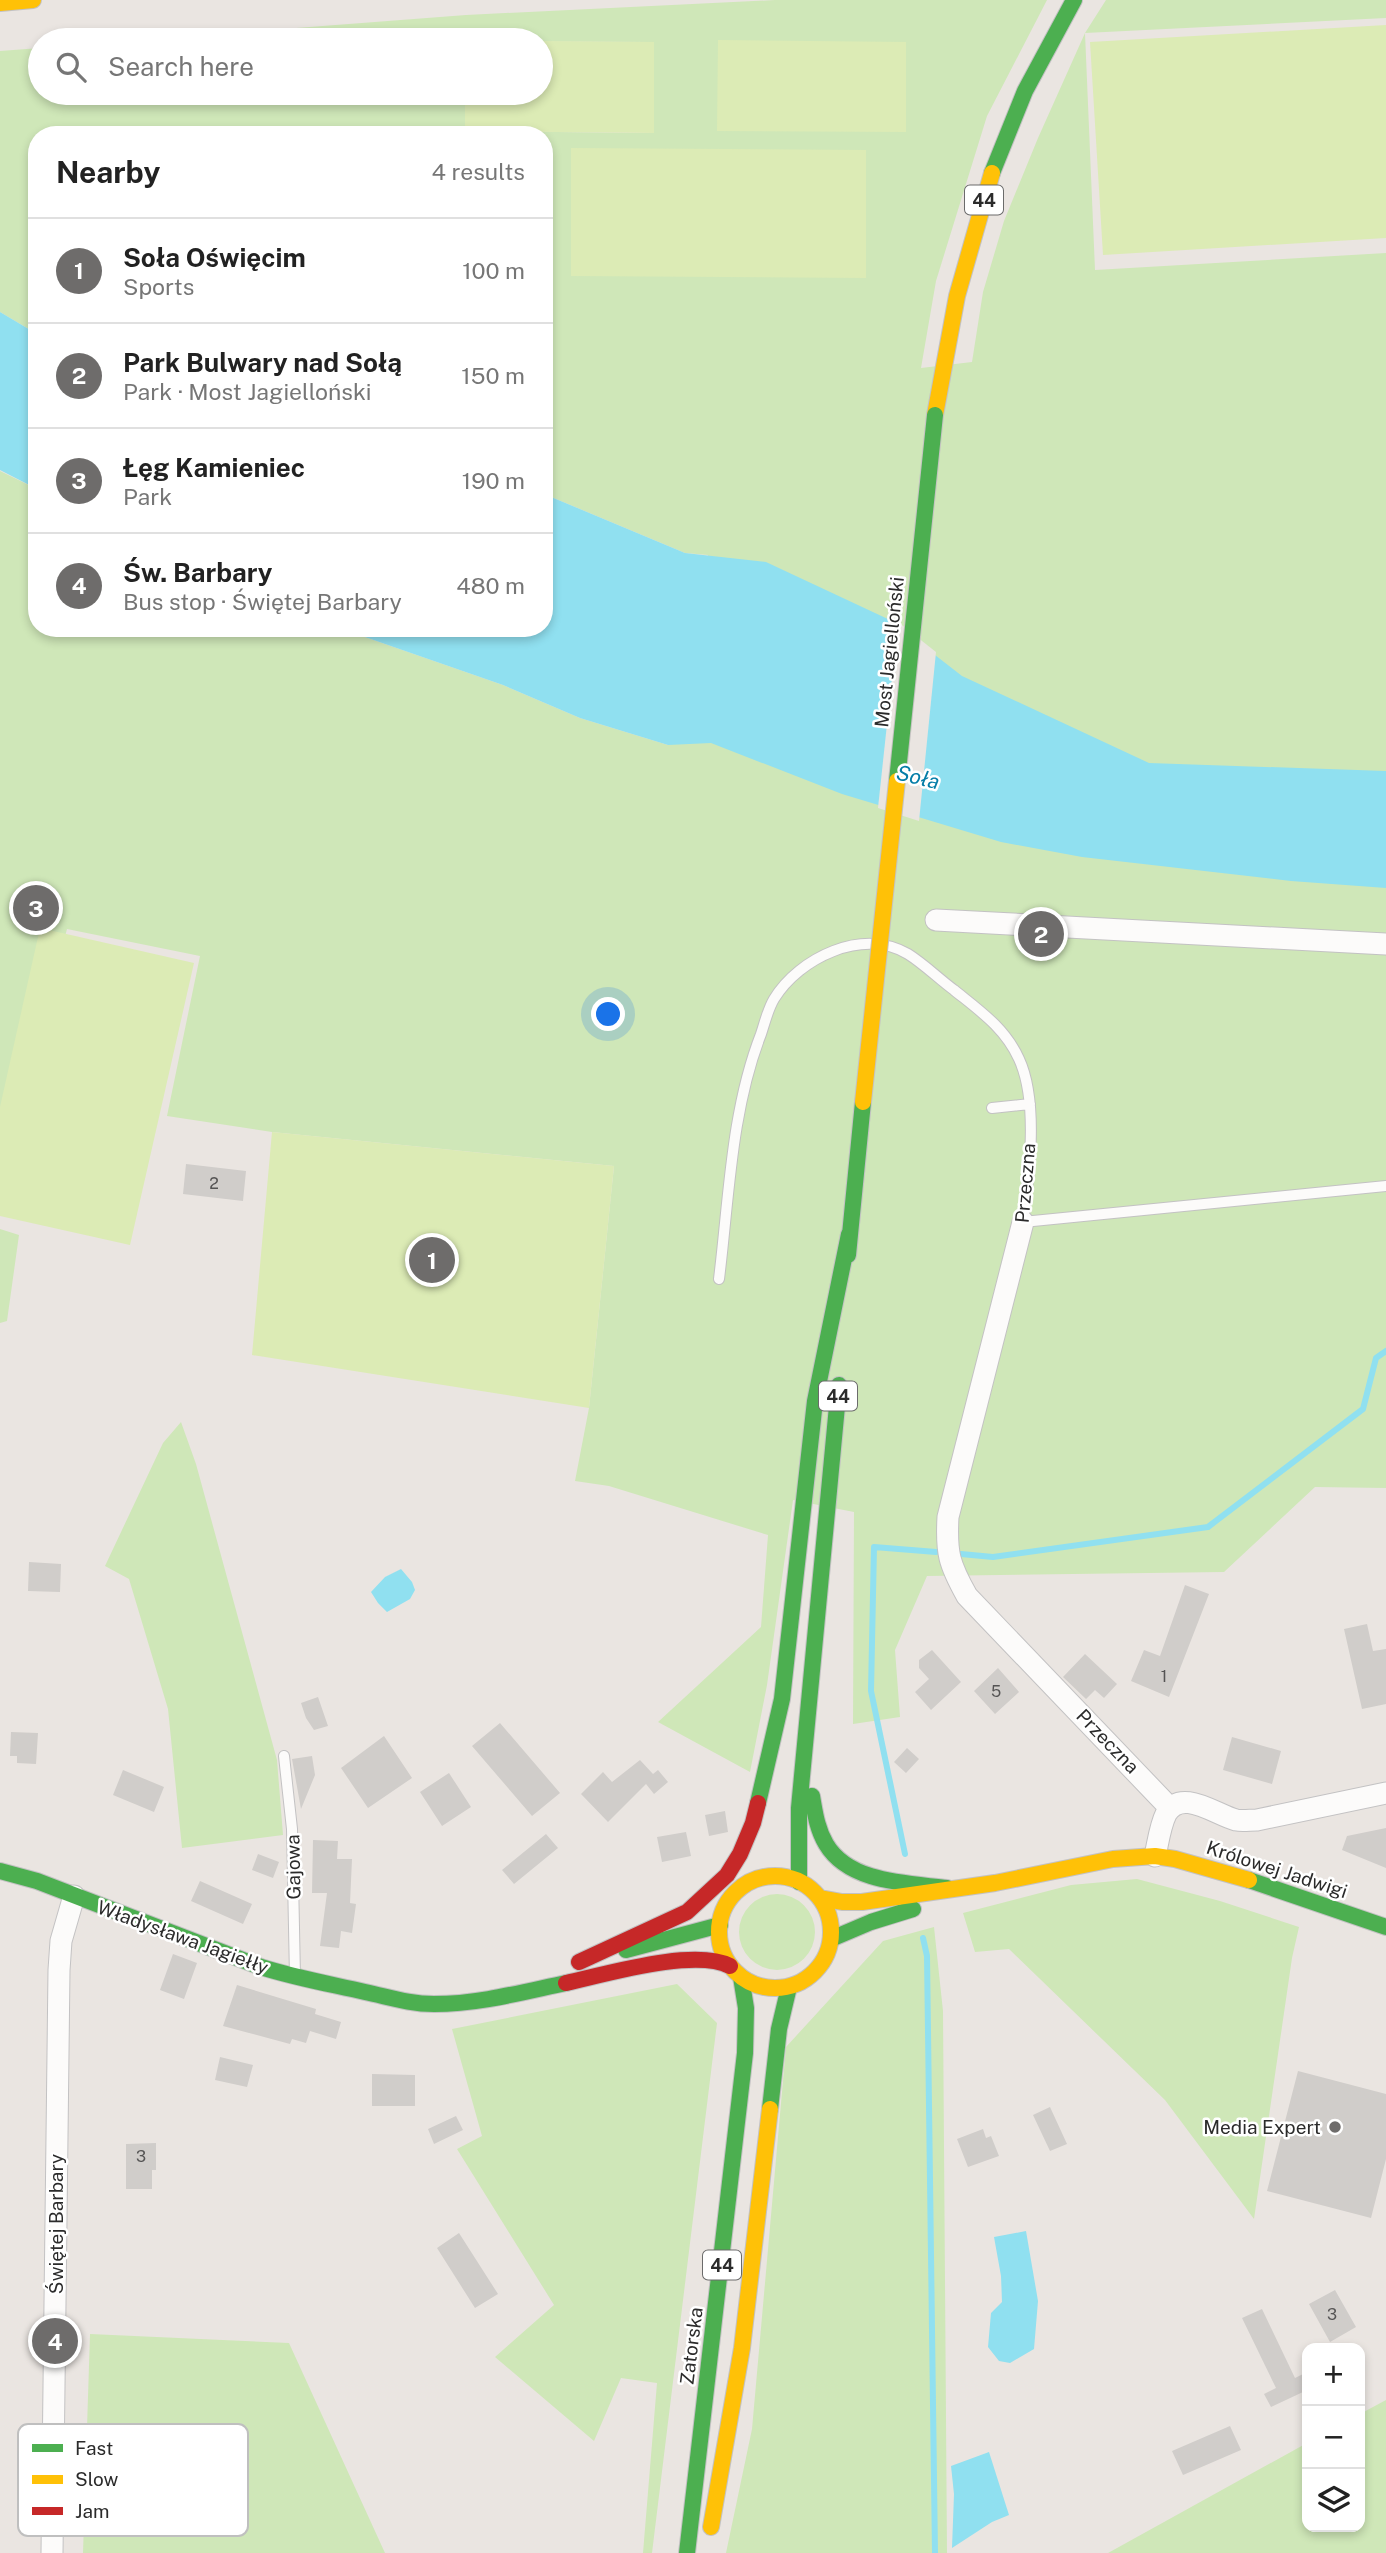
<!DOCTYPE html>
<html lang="en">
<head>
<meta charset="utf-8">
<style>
	:root { --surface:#fff; --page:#f2f2f2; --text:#222; --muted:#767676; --line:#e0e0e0; --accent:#6e6c6b }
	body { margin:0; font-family:"Public Sans",sans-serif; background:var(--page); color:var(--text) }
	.controls { position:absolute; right:21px; bottom:21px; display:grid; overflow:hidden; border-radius:14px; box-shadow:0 4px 10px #0003 }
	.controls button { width:63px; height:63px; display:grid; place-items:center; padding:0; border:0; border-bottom:2px solid var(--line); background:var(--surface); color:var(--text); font:35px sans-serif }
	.you { position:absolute; left:609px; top:1015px; width:24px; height:24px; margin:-18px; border:5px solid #fff; border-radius:50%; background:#1a73e8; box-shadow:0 0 0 10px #1a73e833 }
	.badge { display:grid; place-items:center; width:46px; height:46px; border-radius:50%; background:var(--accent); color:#fff; font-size:23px; font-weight:700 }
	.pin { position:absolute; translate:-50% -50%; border:4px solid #fff; box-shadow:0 2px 7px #0006 }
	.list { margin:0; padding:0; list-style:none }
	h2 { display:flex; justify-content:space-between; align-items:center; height:91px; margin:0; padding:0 28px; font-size:30px }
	h2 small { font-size:23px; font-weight:400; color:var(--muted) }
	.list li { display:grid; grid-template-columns:46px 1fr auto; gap:21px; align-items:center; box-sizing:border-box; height:105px; padding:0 28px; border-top:2px solid var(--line) }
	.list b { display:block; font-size:26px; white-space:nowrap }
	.list p { margin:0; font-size:23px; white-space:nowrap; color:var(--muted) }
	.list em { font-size:23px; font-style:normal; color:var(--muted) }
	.icon { flex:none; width:38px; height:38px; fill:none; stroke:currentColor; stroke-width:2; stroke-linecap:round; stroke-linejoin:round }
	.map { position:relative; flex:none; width:1386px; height:2553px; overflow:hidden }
	.search { position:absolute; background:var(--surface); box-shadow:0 4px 10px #0003; left:28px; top:28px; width:525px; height:77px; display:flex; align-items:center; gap:18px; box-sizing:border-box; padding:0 24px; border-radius:38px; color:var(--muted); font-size:26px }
	.panel { position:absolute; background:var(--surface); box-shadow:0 4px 10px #0003; left:28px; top:126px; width:525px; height:511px; border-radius:28px }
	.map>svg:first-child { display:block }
</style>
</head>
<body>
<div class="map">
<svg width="1386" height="2553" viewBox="0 0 1386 2553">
	<rect width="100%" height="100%" fill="#eae5e1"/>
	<path fill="#cfe7b8" d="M775,0H1047L987,116L936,281L921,368L972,362L983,292L1004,221L1038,138L1085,33L1106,0H1386V18L1085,33L1095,270L1386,253V1488L1315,1487L1224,1572L927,1576L895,1650L900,1717L853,1724L854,1512L793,1500L767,1685L750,1772L658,1722L761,1627L768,1535L609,1486L575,1481L589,1408L614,1166L272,1132L167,1116L200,956L67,929L0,1186V471L37,489V628H339L503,685L580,718L668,745L708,555L685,553L544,494V135H37V334L0,312V51L40,48V93H465L466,131L653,133L654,42L139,40L466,15Z
		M0,1229L19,1235L7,1321L0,1323Z
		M181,1422L196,1464L277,1760L283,1835L182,1848L168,1709L129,1579L105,1566L163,1443Z
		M1137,1879L1220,1901L1299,1927L1292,1958L1254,2219L1165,2100L1009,1949L975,1952L963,1913L1071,1885Z
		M739 1932a38 38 0 1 1 76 0a38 38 0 1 1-76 0Z
		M934,1927L943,2011L947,2553H726L752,2429L786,2047L883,1941Z
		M677,1984L717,2023L652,2553H643L657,2383L621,2378L594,2441L495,2357L554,2305L457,2149L482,2136L452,2029Z
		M90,2334L289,2343L385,2553H83Z
		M1386,2400V2553H1108L1307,2443V2527H1360V2414Z"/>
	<path fill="#dcebb5" d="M1386,25V238L1103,255L1090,42Z
		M718,40L906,42V132L717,131Z
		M541,41L654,42V133L465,131V93H541Z
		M571,148L866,150V278L571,276Z
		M40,928L194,963L130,1245L0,1216V1107Z
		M272,1132L614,1166L589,1408L252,1355Z"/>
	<path fill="#90e0f0" d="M0,312L37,334V489L0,470Z
		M544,494L685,553L766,562L890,620L962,676L1149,763L1386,771V888L1291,881L1082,857L1001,842L842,794L711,743L668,745L580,718L503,685L339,628H544Z
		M401,1569L412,1582L415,1590L410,1599L387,1612L378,1603L371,1592L385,1577Z
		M1026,2231L1038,2301L1034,2349L1010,2363L999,2361L988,2347L991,2313L1002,2302L1001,2276L994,2237Z
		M989,2452L1009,2515L992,2522L952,2548L954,2494L951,2466Z"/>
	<path fill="#eae5e1" d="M898,622L936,652L919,821L878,808Z"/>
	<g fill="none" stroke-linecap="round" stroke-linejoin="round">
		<path stroke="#90e0f0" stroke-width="6" d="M961,1554L993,1557L1208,1527L1363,1409L1376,1358L1386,1351
			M905,1854L871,1691L874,1547L936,1552
			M923,1938L927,1956L935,2553"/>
	</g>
	<path fill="#d0cdca" d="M186,1164L246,1171L243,1201L183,1194Z
		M29,1562L61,1564L60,1592L28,1591Z
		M1185,1585L1209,1594L1169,1697L1131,1681L1144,1650L1160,1656Z
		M1367,1624L1373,1651L1386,1649V1704L1362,1709L1344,1629Z
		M932,1650L961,1682L931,1710L915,1692L929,1679L919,1668V1660Z
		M1085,1654L1117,1684L1104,1698L1095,1690L1086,1699L1063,1677Z
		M998,1668L1019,1692L995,1714L974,1691Z
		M318,1697L328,1726L314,1730L306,1718L301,1703Z
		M500,1723L560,1793L532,1816L472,1746Z
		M11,1732L38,1733L36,1764L17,1763V1756H10Z
		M384,1736L412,1778L368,1808L341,1768Z
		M1232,1737L1281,1751L1272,1784L1223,1770Z
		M907,1748L919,1759L906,1773L894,1762Z
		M312,1756L315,1775L301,1809L292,1759Z
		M640,1760L653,1774L658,1770L668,1782L654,1794L646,1784L608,1822L581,1794L603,1772L612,1782Z
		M123,1770L164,1787L154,1812L113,1795Z
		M449,1773L471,1807L442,1826L420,1792Z
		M725,1811L728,1832L709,1836L705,1815Z
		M1386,1828V1868L1342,1850L1347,1836Z
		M686,1832L691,1856L662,1862L657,1837Z
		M546,1834L558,1848L514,1884L502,1870Z
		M313,1840L338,1841L337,1859H352L350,1903L356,1904L352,1933L341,1931L339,1948L320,1946L327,1893H312Z
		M258,1854L279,1862L273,1878L252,1870Z
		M200,1881L252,1904L243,1924L191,1901Z
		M173,1954L197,1963L184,1999L160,1990Z
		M237,1985L316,2009L315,2014L341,2022L336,2039L310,2031L306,2043L292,2039L290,2044L223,2026Z
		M220,2057L253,2065L247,2087L215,2080Z
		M1298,2071L1386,2094V2159L1371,2218L1267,2191Z
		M372,2074L415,2075V2106H372Z
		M1050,2107L1067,2144L1050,2151L1033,2115Z
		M456,2116L463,2130L434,2144L428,2129Z
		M983,2129L986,2138L991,2136L999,2156L968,2167L957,2139Z
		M156,2143V2170H152V2189H126V2144Z
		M459,2233L498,2294L475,2308L437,2248Z
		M1335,2290L1356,2327L1330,2342L1309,2304Z
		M1262,2309L1295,2378L1305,2373L1307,2378V2388L1303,2392L1271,2407L1264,2394L1276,2388L1242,2318Z
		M1230,2426L1241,2450L1183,2475L1172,2451Z"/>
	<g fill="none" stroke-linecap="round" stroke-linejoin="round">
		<defs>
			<path id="lane" d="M992,1108L1030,1104
				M719,1279C729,1198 731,1111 761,1034C765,1022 768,1009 774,999C799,958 863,927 908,954C924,964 939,979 954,990C980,1011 1005,1028 1019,1059C1039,1102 1029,1176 1023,1222L1386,1186
				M284,1756L292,1829L295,1977"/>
			<path id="street" d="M936,920L1386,944
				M1023,1222L948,1517C946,1553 949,1564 967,1596L1170,1808
				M1155,1856C1158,1843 1160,1826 1166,1814C1181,1787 1216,1815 1236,1820C1242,1821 1250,1820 1257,1820L1386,1793
				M52,2553L59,1970L61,1941L74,1896"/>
			<path id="fast" d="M992,173L1025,91L1074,0
				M848,1255L863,1102
				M812,1796C815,1813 817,1829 826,1844C849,1883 907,1883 947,1888
				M758,1803L782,1699L815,1401L849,1234
				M0,1871L37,1881L261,1967C296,1978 330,1984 365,1992C389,1997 409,2004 434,2004C479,2004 523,1992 566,1983
				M1249,1880L1386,1927
				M799,1882V1808L839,1385
				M831,1939L871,1922L913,1909
				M626,1950L720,1925
				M770,2109L779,2029L789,1987
				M687,2553L745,2053L746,2008L741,1977"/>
			<path id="slow" d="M0,3L33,0
				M935,415L957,296L992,173
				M719 1932a56 56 0 1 1 112 0a56 56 0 1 1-112 0Z
				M820,1898L842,1902H862L995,1883L1113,1859L1155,1856L1175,1859L1249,1880
				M711,2527L742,2348L770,2109"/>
			<path id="jam" d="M579,1962L687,1912L727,1875L740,1854L753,1823L758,1803
				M566,1983C607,1974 694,1948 730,1966"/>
		</defs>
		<use href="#lane" stroke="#c3c2c3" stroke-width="12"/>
		<use href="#street" stroke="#c3c2c3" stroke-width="23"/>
		<use href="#fast" stroke="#c3c2c3" stroke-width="18"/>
		<use href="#slow" stroke="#c3c2c3" stroke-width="18"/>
		<use href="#jam" stroke="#c3c2c3" stroke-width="18"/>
		<use href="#lane" stroke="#fcfbfa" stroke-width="10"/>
		<use href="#street" stroke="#fcfbfa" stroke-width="21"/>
		<use href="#fast" stroke="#4caf50" stroke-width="16"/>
		<use href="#slow" stroke="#ffc107" stroke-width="16"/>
		<use href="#jam" stroke="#c62828" stroke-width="16"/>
		<defs>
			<path id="fast-bridge" d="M897,781L935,415"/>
			<path id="slow-bridge" d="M863,1102L897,781"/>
		</defs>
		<use href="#fast-bridge" stroke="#c5c3c2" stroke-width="18" stroke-linecap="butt"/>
		<use href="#slow-bridge" stroke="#c5c3c2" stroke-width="18" stroke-linecap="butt"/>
		<use href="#fast-bridge" stroke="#4caf50" stroke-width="16"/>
		<use href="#slow-bridge" stroke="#ffc107" stroke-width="16"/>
	</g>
	<circle fill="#6e6c6b" stroke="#fff" stroke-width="2.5" cx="1335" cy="2127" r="7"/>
	<g text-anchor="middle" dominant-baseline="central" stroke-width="5" stroke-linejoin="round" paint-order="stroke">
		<g font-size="16" fill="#555454">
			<text x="214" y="1183">2</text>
			<text x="1164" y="1676">1</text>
			<text x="996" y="1691">5</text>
			<text x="141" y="2156">3</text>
			<text x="1332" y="2314">3</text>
		</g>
		<g fill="#fff" stroke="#6b6b6b" stroke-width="2">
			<rect x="965" y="185.5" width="38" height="29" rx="5"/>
			<rect x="819" y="1381.5" width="38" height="29" rx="5"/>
			<rect x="703" y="2250.5" width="38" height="29" rx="5"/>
		</g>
		<g font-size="18" font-weight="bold" fill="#2b2b2b">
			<text x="984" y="200">44</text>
			<text x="838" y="1396">44</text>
			<text x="722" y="2265">44</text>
		</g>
		<g font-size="19" fill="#2b2b2b" stroke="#fff">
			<text transform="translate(889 652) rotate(-84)">Most Jagielloński</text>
			<text transform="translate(1025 1183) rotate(-85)">Przeczna</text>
			<text transform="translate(1108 1741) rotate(46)">Przeczna</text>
			<text transform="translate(293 1867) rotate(-91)">Gajowa</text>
			<text transform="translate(1277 1869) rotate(18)">Królowej Jadwigi</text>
			<text transform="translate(183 1937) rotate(20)">Władysława Jagiełły</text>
			<text transform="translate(56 2224) rotate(-90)">Świętej Barbary</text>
			<text transform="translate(691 2346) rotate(-83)">Zatorska</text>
		</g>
		<g font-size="19" fill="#2b2b2b" stroke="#fff" text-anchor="end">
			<text x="1321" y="2127">Media Expert</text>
		</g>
		<g font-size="21" font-style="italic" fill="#047da7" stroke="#fff">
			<text transform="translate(918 777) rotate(14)">Soła</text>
		</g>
	</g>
	<rect x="18" y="2424" width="230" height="112" rx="10" fill="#fff" stroke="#bfbfbf" stroke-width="2"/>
	<rect x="32" y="2444" width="31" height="8" fill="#4caf50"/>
	<rect x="32" y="2475" width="31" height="9" fill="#ffc107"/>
	<rect x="32" y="2507" width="31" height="8" fill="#c62828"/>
	<g font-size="19" fill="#2b2b2b">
		<text x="75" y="2455">Fast</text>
		<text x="75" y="2486">Slow</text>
		<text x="75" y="2518">Jam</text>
	</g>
</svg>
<div class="controls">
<button>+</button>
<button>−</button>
<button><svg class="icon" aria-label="layers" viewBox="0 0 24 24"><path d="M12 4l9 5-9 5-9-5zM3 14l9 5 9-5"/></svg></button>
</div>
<div class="you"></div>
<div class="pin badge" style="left:432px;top:1260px">1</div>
<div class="pin badge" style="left:1041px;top:934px">2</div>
<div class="pin badge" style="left:36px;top:908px">3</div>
<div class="pin badge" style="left:55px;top:2341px">4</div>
<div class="search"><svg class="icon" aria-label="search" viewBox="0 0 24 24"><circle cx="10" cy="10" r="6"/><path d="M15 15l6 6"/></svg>Search here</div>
<section class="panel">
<h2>Nearby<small>4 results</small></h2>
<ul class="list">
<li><span class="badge">1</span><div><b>Soła Oświęcim</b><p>Sports</p></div><em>100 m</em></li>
<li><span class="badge">2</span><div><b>Park Bulwary nad Sołą</b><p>Park · Most Jagielloński</p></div><em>150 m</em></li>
<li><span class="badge">3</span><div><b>Łęg Kamieniec</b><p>Park</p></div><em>190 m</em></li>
<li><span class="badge">4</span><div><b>Św. Barbary</b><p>Bus stop · Świętej Barbary</p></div><em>480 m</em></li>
</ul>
</section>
</div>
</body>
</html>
